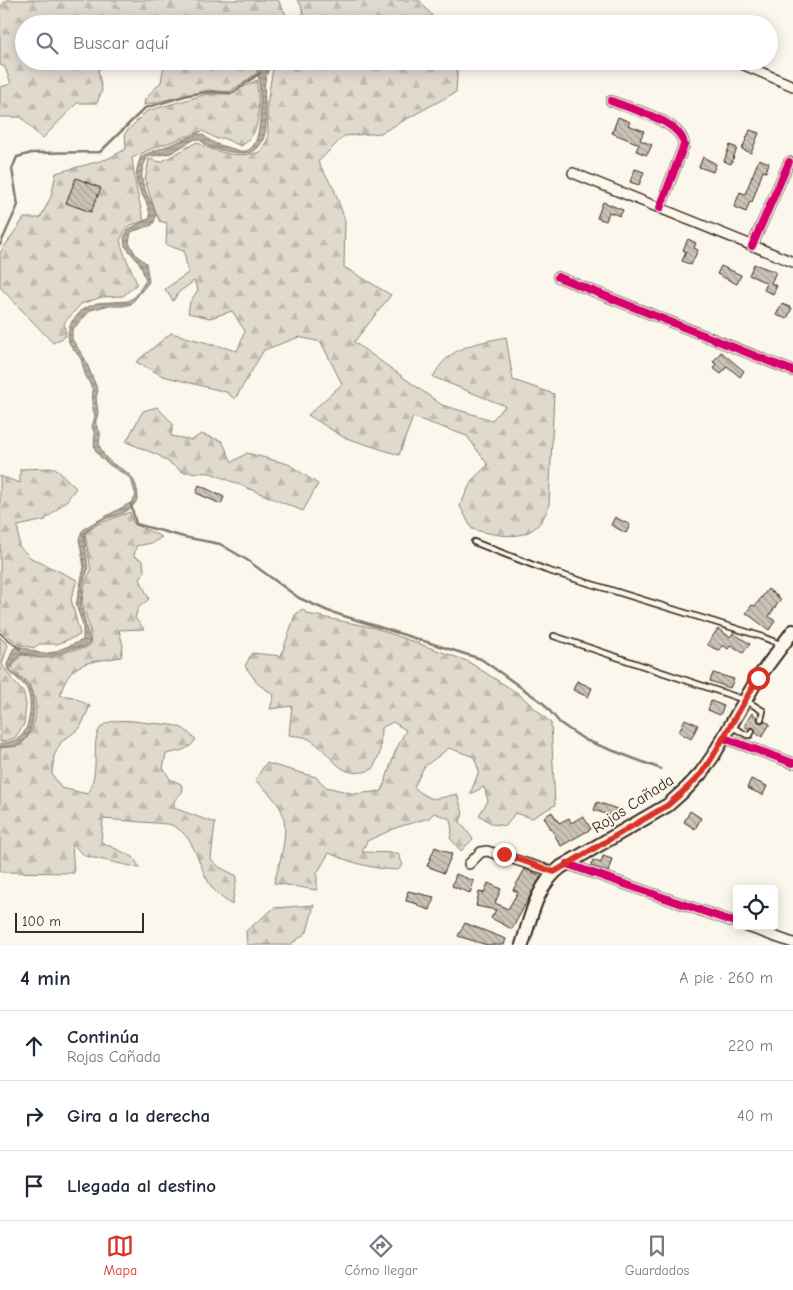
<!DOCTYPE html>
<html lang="es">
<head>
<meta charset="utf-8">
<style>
	:root { --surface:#fff; --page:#f6f6f7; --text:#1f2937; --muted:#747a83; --line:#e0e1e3; --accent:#d93025 }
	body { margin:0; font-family:"Comic Neue",sans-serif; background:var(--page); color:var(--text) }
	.controls { position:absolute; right:15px; bottom:15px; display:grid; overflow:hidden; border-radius:5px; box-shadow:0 2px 12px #0003 }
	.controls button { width:45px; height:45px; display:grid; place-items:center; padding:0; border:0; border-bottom:1px solid var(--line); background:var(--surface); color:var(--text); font:25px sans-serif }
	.scale { position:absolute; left:15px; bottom:12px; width:129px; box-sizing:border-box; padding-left:5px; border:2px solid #3b2a1e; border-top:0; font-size:14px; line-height:18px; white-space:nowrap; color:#3b2a1e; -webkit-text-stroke:4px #fbf7ec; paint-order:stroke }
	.stop { position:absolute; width:15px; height:15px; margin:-11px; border:4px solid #d93025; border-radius:50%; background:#fff }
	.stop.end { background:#d93025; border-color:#fff; box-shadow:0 1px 5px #0008 }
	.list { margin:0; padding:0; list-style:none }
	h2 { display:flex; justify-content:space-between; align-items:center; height:65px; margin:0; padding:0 20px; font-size:21px }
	h2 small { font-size:16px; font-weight:400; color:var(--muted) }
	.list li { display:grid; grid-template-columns:32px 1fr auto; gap:15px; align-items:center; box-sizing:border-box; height:70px; padding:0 20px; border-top:1px solid var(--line) }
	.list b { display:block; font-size:19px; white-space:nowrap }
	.list p { margin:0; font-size:16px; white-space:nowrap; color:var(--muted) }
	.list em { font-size:16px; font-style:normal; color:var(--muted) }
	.icon { flex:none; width:28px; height:28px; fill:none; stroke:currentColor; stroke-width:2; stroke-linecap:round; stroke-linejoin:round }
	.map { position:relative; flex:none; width:793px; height:945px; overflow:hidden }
	.search { position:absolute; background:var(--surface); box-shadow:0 2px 12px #0003; left:15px; right:15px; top:15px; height:55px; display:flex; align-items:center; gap:12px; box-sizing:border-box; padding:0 18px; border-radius:28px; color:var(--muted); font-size:19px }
	.sheet { height:275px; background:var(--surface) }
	nav { display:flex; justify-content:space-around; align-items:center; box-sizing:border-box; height:70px; border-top:1px solid var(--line); background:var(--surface); font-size:14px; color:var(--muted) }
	nav a { display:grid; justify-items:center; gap:2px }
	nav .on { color:var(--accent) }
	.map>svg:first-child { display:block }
</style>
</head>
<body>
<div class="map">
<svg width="793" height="945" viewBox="0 0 793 945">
	<defs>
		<pattern id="forest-firs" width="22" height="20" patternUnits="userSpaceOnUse" patternTransform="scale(1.25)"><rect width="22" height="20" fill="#dfd9ce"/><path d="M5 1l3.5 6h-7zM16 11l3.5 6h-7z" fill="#c0bab0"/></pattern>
		<pattern id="water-rules" width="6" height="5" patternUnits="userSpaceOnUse" patternTransform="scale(1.25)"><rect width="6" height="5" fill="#b6aea2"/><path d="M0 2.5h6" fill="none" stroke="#958e83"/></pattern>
		<pattern id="building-back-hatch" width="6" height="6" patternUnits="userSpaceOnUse" patternTransform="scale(1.25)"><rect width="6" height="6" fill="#ccc4b9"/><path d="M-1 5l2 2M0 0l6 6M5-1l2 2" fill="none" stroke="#a79f96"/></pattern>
	</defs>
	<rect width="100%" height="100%" fill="#fbf7ec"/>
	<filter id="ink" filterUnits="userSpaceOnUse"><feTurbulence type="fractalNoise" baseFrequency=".02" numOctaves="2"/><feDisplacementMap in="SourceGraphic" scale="10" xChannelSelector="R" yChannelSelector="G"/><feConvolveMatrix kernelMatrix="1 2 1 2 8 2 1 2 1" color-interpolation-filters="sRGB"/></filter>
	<g filter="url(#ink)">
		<path fill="url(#forest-firs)" stroke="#8d8276" d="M6,0H278L291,24H24V61H111L98,70L102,90L97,103H77L42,139L21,117H0V87L11,84L5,67L0,65V8Z
			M297,0H419L439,24H305L301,5Z
			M139,61H259L256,74L229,92L208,90L144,105L145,99L161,82L164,65Z
			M312,61H458L456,92L381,133L344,136L318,162L334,189L345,220L344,267L391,295L354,342L442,405L492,420L505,406L433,377C449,346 474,344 506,337L513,380L554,394L549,505C537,544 505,538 472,529L460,506L472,480L488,465L467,436L413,417L399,455L343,437L308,415L342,384L321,342L299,337L264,350L235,399L226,392L163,376L136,362L171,333L237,351L245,331L232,311L210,318L188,313L190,302L198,290L194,281L179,292L173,301L165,289L188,273L184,251L166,245L167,223L159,221L145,181L149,159L161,162L197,142C214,153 240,158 260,152L268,139L267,104L273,68L307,67Z
			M257,80C258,103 264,133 241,146L223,138L217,139L203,131L153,148L132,158L136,188L144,221L128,226L120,240C124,257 131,267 137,284L123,296L102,297L81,304L64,323L66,336L53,343L0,287V253L24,218H40L51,197L56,173L107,159L126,149L125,133L147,111L207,94H230Z
			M157,407L173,424L171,436L192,440L201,434L222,441L232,462L247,453L288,464L318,484L303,511L211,473L183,472L158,455L126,442L143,411Z
			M55,468L76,488L67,500L45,520L18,526L19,546L31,558L77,580L71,599L80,635L57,644H39L34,648L18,644L0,629V476L20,483V469Z
			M130,512L134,524L162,537L152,543L136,546L134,556L143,561L144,571L140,579L149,599L138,608L135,618L144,629L119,630L123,646L121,657C89,663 71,659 60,695L73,697L90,706L80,728L61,742L54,756L52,774L61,788L88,794C108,754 72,712 141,722C154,724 173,723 184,729C188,732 192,737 196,739C189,751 178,751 166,754L163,768L170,779L181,784L183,791L174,801V808L215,823L211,859L219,867L237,876L232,905C226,901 219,896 214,890C198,872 197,832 168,824L103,819L101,842L133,857L140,868L85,856L72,844L74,873L0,872V748C7,746 16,749 22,743C37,730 40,702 30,686C26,678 15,675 12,667L21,655L52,658L69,651L85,648L91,644L89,626L82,602L85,581L91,571L85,533L98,524Z
			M302,609L308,614L375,628L467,661L519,694L551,723L555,805L532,818L515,813L506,826L492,824L479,815L488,801L484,787L470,794L479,771L474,757L449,748L424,767L414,787C432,803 434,799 457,794L463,813L460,822L473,839L461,851L450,838L452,831L450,819L434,813L429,818L398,827L367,841L362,852L398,853L403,865L398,870C373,869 352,863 329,853L317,873V890L274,883C280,861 293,823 277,803C271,794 262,787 255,780L266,763L316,777L326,787L355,794L382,791L395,752L406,730L393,722L381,728L380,753L373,769C338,783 334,753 309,739C304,736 295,736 289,735L292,706L270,709L274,695L258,684L245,666L252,653L281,656L295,615Z
			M0,637L8,645L2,664L13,681L24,693L26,705L24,724L15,738L0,742Z
			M314,905L307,932L290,945H247L246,931L274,908Z"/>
		<path fill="url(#water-rules)" stroke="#85796d" d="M262,61H305L296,65L275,63C250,80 281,133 254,151C245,156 221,150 212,148C204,146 203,139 195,139L171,153L148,157C127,187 167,207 152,225L131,232L129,243L136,255L146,263L149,282L131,304L124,306H106L91,310L72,330V339L85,359L98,391C94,400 98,404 98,413C98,416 96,418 96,421C95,425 98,428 100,432C101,437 98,441 100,447C110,474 135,462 138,496C134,514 113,515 100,521C94,524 89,530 84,533L88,570L83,582L81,604L90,643C83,650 76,646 68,650C59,653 52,658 42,658C34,658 27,652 19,655L10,669C15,675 23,679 28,685C38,698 34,731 23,742C16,748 8,745 0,748V744C6,742 13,742 19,738C31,729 34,698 25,686C20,680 13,676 8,670L7,664L13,649L19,646L42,654L54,652L83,640V625L76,605L84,567L79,539L82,531L88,526L132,502L136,496L131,479C120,470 103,464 96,451C92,443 97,435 92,427L95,416L92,405L93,390L85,374L81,359L69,343L68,332L72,321L83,309L97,303L128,301L136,296L146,280L140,264L125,246L124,237L129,229L150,218C149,192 127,191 141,156L198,134C205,134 206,138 211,141C218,146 229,147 237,150C269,162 259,84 258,70Z"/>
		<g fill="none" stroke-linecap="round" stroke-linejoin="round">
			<path stroke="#85796d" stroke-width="2.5" d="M0,245L18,205L12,169L17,157L32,153L100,152L145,108L188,95L208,92L232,93L260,73
				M131,505L136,524L184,537L220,544L247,560L299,598L328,611L481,659L543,703L560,723L585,740L661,769
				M0,633L20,649"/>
		</g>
		<path fill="url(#building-back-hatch)" stroke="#3b2a1e" d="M618,117L630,122L628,125L644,131L640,140L652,145L647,155L636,151L639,144L612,133Z
			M750,130L759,133L751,153L742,149Z
			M730,145L737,148L731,164L724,161Z
			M703,157L716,164L713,172L699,167Z
			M759,159L769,163L766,172L763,171L752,202L750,201L746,212L734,207L740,192L745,194Z
			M635,169L644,172L639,185L630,182Z
			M76,178L101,188L91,212L66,203Z
			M603,202L623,210L620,216L609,212L606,221L597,218Z
			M688,239L696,243L694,248L698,250L691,265L682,261L686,252L683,250Z
			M754,264L776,272L771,283L777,286L773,294L764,290L767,283L749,275Z
			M721,266L741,275L737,284L717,274Z
			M782,304L792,308L787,319L776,315Z
			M721,352L744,371L740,377L727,366L721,374L713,368L716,364L713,362Z
			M199,485L224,497L221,504L196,493Z
			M615,517L630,525L626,533L611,525Z
			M768,589L781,599L769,616L775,621L769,630L746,613L752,605L755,606Z
			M718,629L730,637L733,633L750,644L743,653L731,645L728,649L723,645L719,650L713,648L707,644Z
			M713,673L734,679L730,688L710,681Z
			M577,681L592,688L588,697L573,690Z
			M711,701L724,706L720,715L708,710Z
			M752,713L757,717L759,722L764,721L770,724L762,737L756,733L754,728L749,729L744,726Z
			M685,719L698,725L691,739L679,732Z
			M751,779L767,786L763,795L747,788Z
			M597,802L623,811L620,819L594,810Z
			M690,811L701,818L695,829L684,822Z
			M552,812L559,823L569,818L571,823L583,816L591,829L561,846L544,817Z
			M435,847L452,854L444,873L427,866Z
			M603,856L612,859L608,872L591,866L593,860L601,863Z
			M525,869L541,876L512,929L491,918L496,910L476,906L479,892L484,893L488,883L501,889L495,903L508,909L518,892L513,890Z
			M456,874L474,881L470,893L452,886Z
			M408,891L434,897L430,910L418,906V904L406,901Z
			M465,923L506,939L504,945H487L458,936Z"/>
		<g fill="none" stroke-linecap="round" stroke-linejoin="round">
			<defs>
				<path id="lane" d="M474,542L546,570L760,636L780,644
					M554,636L745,700L763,711L761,719
					M732,727L747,735H750L752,731"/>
				<path id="street" d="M735,61L793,86
					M611,101C631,109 682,121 684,145L660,208
					M573,173L793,262
					M752,246L789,162
					M558,277L793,371
					M724,738L793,763
					M469,864L481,852L487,851L554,872
					M567,864L737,923
					M745,926L793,943"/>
				<path id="secondary" d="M522,945C531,917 536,886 561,867L668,805L687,788L701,773L713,756L758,678L793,631"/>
			</defs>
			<use href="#lane" stroke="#3b2a1e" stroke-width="8"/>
			<use href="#street" stroke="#3b2a1e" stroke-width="12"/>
			<use href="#secondary" stroke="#3b2a1e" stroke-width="16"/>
			<use href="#lane" stroke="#fbf7ec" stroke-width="4.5"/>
			<use href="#street" stroke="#fbf7ec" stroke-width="9"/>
			<use href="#secondary" stroke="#fbf7ec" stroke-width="12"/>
			<defs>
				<path id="cycleway" d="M611,101C631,109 682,121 684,145L660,208
					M752,246L789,162
					M558,277L793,371
					M724,738L793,763
					M567,864L737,923"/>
			</defs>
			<use href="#cycleway" stroke="#fbf7ec" stroke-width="11"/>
			<use href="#cycleway" stroke="#d6006c" stroke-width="8"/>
		</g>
	</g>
	<g fill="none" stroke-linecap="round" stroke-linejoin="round" filter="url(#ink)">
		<path stroke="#d93025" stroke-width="6" d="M504,854L554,872L668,805L687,788L702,773L713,756L758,678"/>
	</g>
	<g text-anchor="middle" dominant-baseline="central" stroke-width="4" stroke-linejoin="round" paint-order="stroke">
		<g font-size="16" fill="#3b2a1e" stroke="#fbf7ec">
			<text transform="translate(633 804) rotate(-33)">Rojas Cañada</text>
		</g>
	</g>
</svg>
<div class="controls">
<button><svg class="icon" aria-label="locate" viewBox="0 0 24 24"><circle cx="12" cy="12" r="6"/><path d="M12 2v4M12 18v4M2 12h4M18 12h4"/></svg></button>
</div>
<div class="scale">100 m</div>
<div class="stop" style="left:758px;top:678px"></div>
<div class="stop end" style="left:504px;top:854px"></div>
<div class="search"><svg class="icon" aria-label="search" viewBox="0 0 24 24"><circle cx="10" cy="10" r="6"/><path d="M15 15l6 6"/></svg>Buscar aquí</div>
</div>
<section class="sheet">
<h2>4 min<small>A pie · 260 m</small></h2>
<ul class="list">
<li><svg class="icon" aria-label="ahead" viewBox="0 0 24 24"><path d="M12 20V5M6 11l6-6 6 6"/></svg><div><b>Continúa</b><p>Rojas Cañada</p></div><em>220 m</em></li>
<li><svg class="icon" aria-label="right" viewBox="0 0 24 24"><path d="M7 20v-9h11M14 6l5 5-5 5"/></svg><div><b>Gira a la derecha</b></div><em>40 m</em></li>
<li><svg class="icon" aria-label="arrive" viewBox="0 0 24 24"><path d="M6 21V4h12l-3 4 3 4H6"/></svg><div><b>Llegada al destino</b></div></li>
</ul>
</section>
<nav>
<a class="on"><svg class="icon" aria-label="map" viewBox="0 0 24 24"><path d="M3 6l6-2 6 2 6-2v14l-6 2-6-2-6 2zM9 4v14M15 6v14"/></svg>Mapa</a>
<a><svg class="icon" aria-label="directions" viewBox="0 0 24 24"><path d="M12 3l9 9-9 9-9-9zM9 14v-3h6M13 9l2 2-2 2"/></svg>Cómo llegar</a>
<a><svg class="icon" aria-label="saved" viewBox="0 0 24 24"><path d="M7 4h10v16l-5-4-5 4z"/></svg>Guardados</a>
</nav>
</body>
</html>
